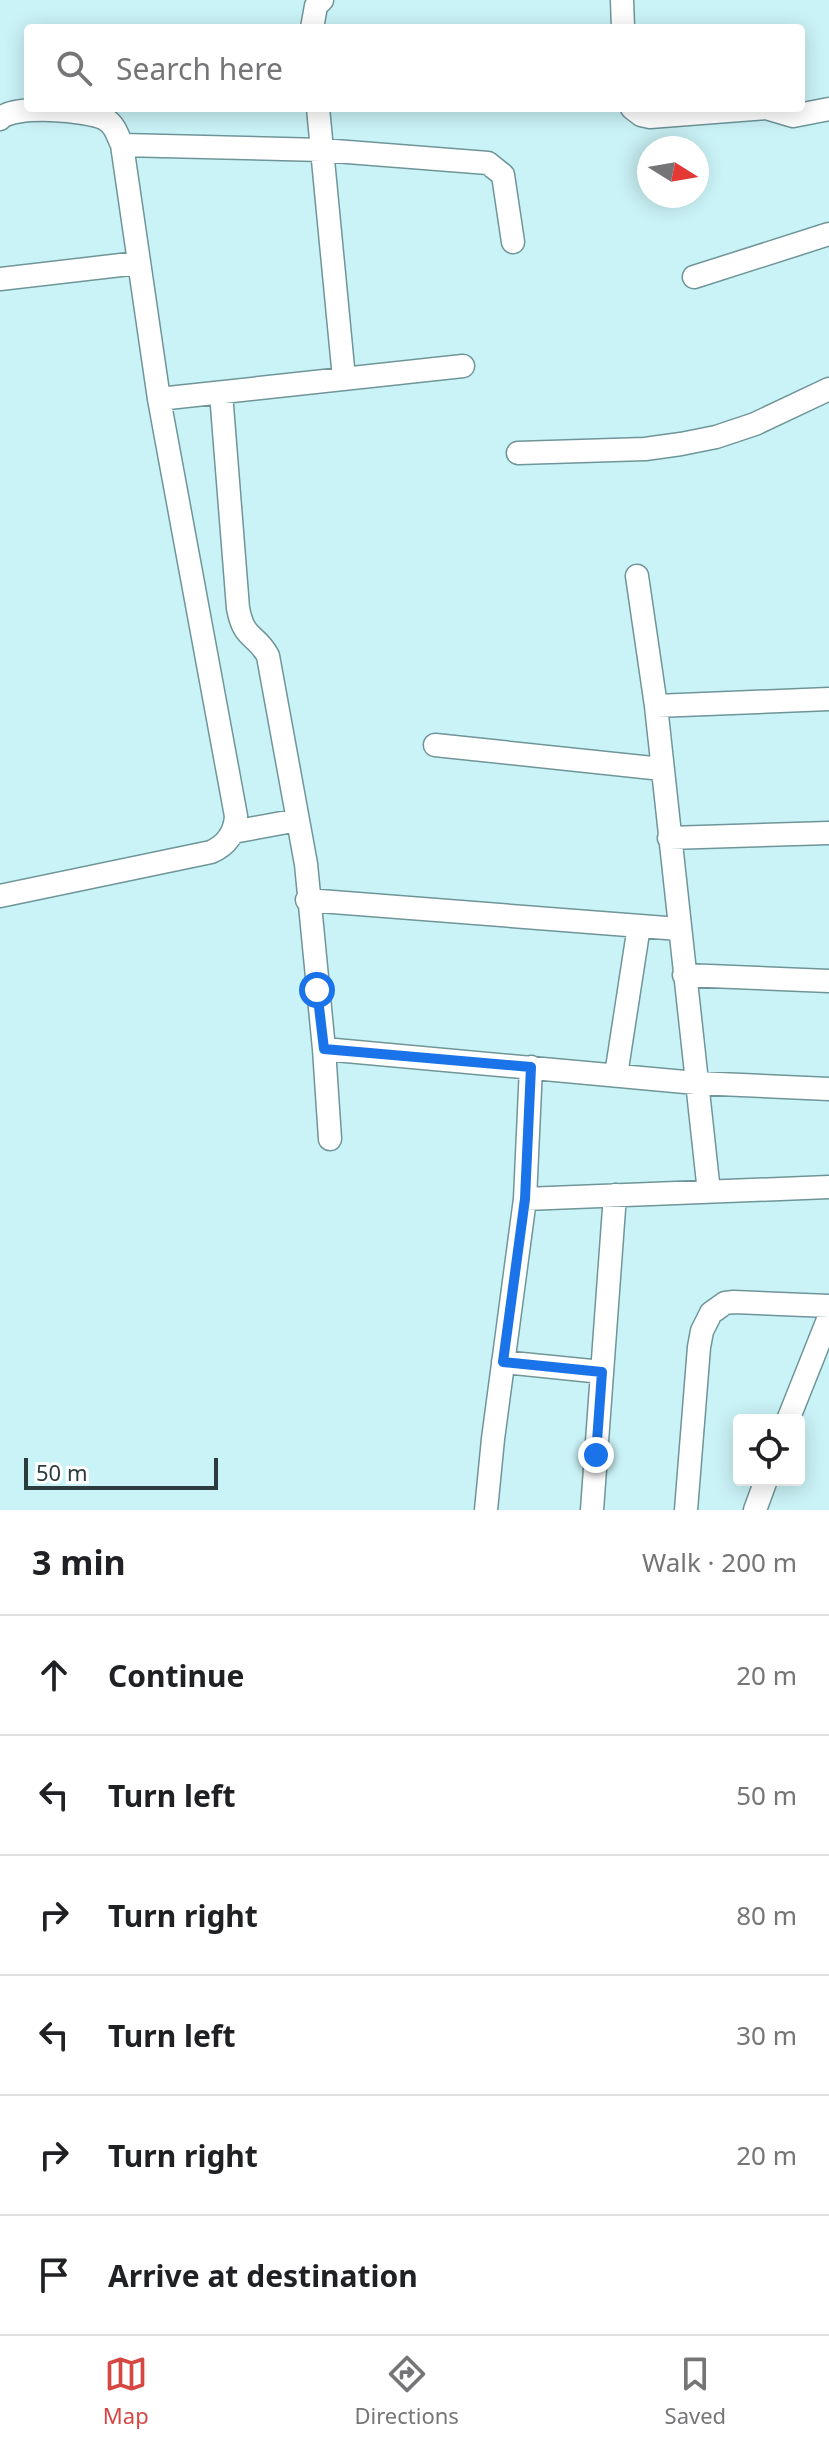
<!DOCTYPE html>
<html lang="en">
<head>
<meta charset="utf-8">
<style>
	:root { --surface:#fff; --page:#f6f6f6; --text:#202124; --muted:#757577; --line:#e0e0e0; --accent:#d64742 }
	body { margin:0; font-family:"Noto Sans",sans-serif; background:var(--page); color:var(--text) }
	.controls { position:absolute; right:24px; bottom:24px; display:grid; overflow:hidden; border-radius:8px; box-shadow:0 4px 20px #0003 }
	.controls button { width:72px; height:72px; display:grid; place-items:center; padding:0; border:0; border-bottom:2px solid var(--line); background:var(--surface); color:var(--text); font:40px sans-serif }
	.compass { position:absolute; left:637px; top:136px; width:72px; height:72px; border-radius:50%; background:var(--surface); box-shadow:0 4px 20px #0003; rotate:101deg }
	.scale { position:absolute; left:24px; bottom:20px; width:194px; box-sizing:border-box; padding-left:8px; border:4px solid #2c3c3e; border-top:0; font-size:22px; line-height:28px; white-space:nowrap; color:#2c3c3e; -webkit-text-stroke:6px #fff; paint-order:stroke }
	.stop { position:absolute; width:24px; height:24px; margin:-18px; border:6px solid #1a73e8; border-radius:50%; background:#fff }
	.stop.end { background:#1a73e8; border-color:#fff; box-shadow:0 2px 8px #0008 }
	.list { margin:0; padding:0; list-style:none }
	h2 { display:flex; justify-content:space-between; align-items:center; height:104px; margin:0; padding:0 32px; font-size:34px }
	h2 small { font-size:26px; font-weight:400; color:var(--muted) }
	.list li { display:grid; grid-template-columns:52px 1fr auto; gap:24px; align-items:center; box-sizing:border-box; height:120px; padding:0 32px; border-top:2px solid var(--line) }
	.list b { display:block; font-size:30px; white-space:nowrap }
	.list em { font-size:26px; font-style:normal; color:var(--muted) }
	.icon { flex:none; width:44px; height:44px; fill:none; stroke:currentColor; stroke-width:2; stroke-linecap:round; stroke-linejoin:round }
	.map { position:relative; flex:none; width:829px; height:1510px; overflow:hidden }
	.search { position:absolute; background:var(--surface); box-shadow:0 4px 20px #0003; left:24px; right:24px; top:24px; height:88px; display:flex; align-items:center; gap:20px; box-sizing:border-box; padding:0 28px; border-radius:8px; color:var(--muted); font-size:30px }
	.sheet { height:824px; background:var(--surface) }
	nav { display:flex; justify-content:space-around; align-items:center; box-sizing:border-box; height:112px; border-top:2px solid var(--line); background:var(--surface); font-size:22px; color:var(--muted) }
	nav a { display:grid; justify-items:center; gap:4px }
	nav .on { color:var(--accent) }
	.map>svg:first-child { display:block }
</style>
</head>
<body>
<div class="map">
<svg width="829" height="1510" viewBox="0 0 829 1510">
	<rect width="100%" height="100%" fill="#caf3f7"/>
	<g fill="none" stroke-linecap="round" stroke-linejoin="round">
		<defs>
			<path id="street" d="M622,0L623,28
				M312,28L316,6L322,0
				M318,108L344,378
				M632,108L641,115L650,117L766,108L793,116L829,109
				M0,119C12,104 89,110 105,119C115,125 117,134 122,145L159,399L236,816C235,833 227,845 211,852L0,896
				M122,145L322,150L488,163L503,175L513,242
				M694,277L829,234
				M0,279L138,263
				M221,393L238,608C244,641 256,633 268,656L306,864L324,1049L330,1139
				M159,399L463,366
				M518,453L645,449L681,444L716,437L755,424L829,389
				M637,576L656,706L709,1192
				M656,706L829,699
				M435,745L662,769
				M233,832L298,820
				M669,838L829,833
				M307,900L679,929
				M684,975L829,981
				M324,1049L696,1083L829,1089
				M616,1075L639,926
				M525,1199L829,1187
				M503,1362L602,1372
				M788,1420L829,1317
				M486,1510L493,1439L525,1199L531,1067
				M592,1510L615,1195
				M686,1510L699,1347L702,1331L711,1313L725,1303L734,1302L829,1306
				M755,1510L766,1480"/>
		</defs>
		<use href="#street" stroke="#6f9599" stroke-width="25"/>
		<use href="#street" stroke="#fff" stroke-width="22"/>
	</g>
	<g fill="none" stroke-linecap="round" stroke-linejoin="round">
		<path stroke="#1a73e8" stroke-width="10" d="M317,990L324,1049L531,1067L525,1199L503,1362L602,1372L596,1455"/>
	</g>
</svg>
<div class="controls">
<button><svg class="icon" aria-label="locate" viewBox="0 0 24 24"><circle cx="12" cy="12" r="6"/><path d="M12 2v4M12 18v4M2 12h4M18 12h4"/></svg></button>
</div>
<svg class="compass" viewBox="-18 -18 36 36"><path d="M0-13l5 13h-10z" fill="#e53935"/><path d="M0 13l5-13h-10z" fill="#757577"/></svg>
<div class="scale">50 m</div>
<div class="stop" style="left:317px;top:990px"></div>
<div class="stop end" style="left:596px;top:1455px"></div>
<div class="search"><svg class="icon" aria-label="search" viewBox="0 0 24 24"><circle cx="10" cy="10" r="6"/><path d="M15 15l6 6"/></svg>Search here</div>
</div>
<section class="sheet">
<h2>3 min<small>Walk · 200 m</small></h2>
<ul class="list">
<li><svg class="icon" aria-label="ahead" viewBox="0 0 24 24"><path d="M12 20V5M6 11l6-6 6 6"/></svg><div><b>Continue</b></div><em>20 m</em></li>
<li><svg class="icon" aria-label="left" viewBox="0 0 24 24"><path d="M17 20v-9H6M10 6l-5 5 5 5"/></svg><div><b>Turn left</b></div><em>50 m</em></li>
<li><svg class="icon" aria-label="right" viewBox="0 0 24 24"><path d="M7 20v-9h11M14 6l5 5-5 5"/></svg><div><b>Turn right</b></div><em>80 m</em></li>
<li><svg class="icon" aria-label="left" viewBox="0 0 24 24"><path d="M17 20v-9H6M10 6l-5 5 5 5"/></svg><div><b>Turn left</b></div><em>30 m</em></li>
<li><svg class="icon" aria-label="right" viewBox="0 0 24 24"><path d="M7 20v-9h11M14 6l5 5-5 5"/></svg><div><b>Turn right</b></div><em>20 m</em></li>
<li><svg class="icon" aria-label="arrive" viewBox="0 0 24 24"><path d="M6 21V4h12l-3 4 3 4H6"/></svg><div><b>Arrive at destination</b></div></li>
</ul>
</section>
<nav>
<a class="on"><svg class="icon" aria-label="map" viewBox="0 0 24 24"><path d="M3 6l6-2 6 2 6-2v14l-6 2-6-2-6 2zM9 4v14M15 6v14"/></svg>Map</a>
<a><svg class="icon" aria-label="directions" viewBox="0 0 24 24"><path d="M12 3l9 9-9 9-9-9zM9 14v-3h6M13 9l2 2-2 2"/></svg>Directions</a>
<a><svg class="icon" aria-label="saved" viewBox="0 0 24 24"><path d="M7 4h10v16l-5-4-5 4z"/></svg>Saved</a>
</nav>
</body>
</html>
